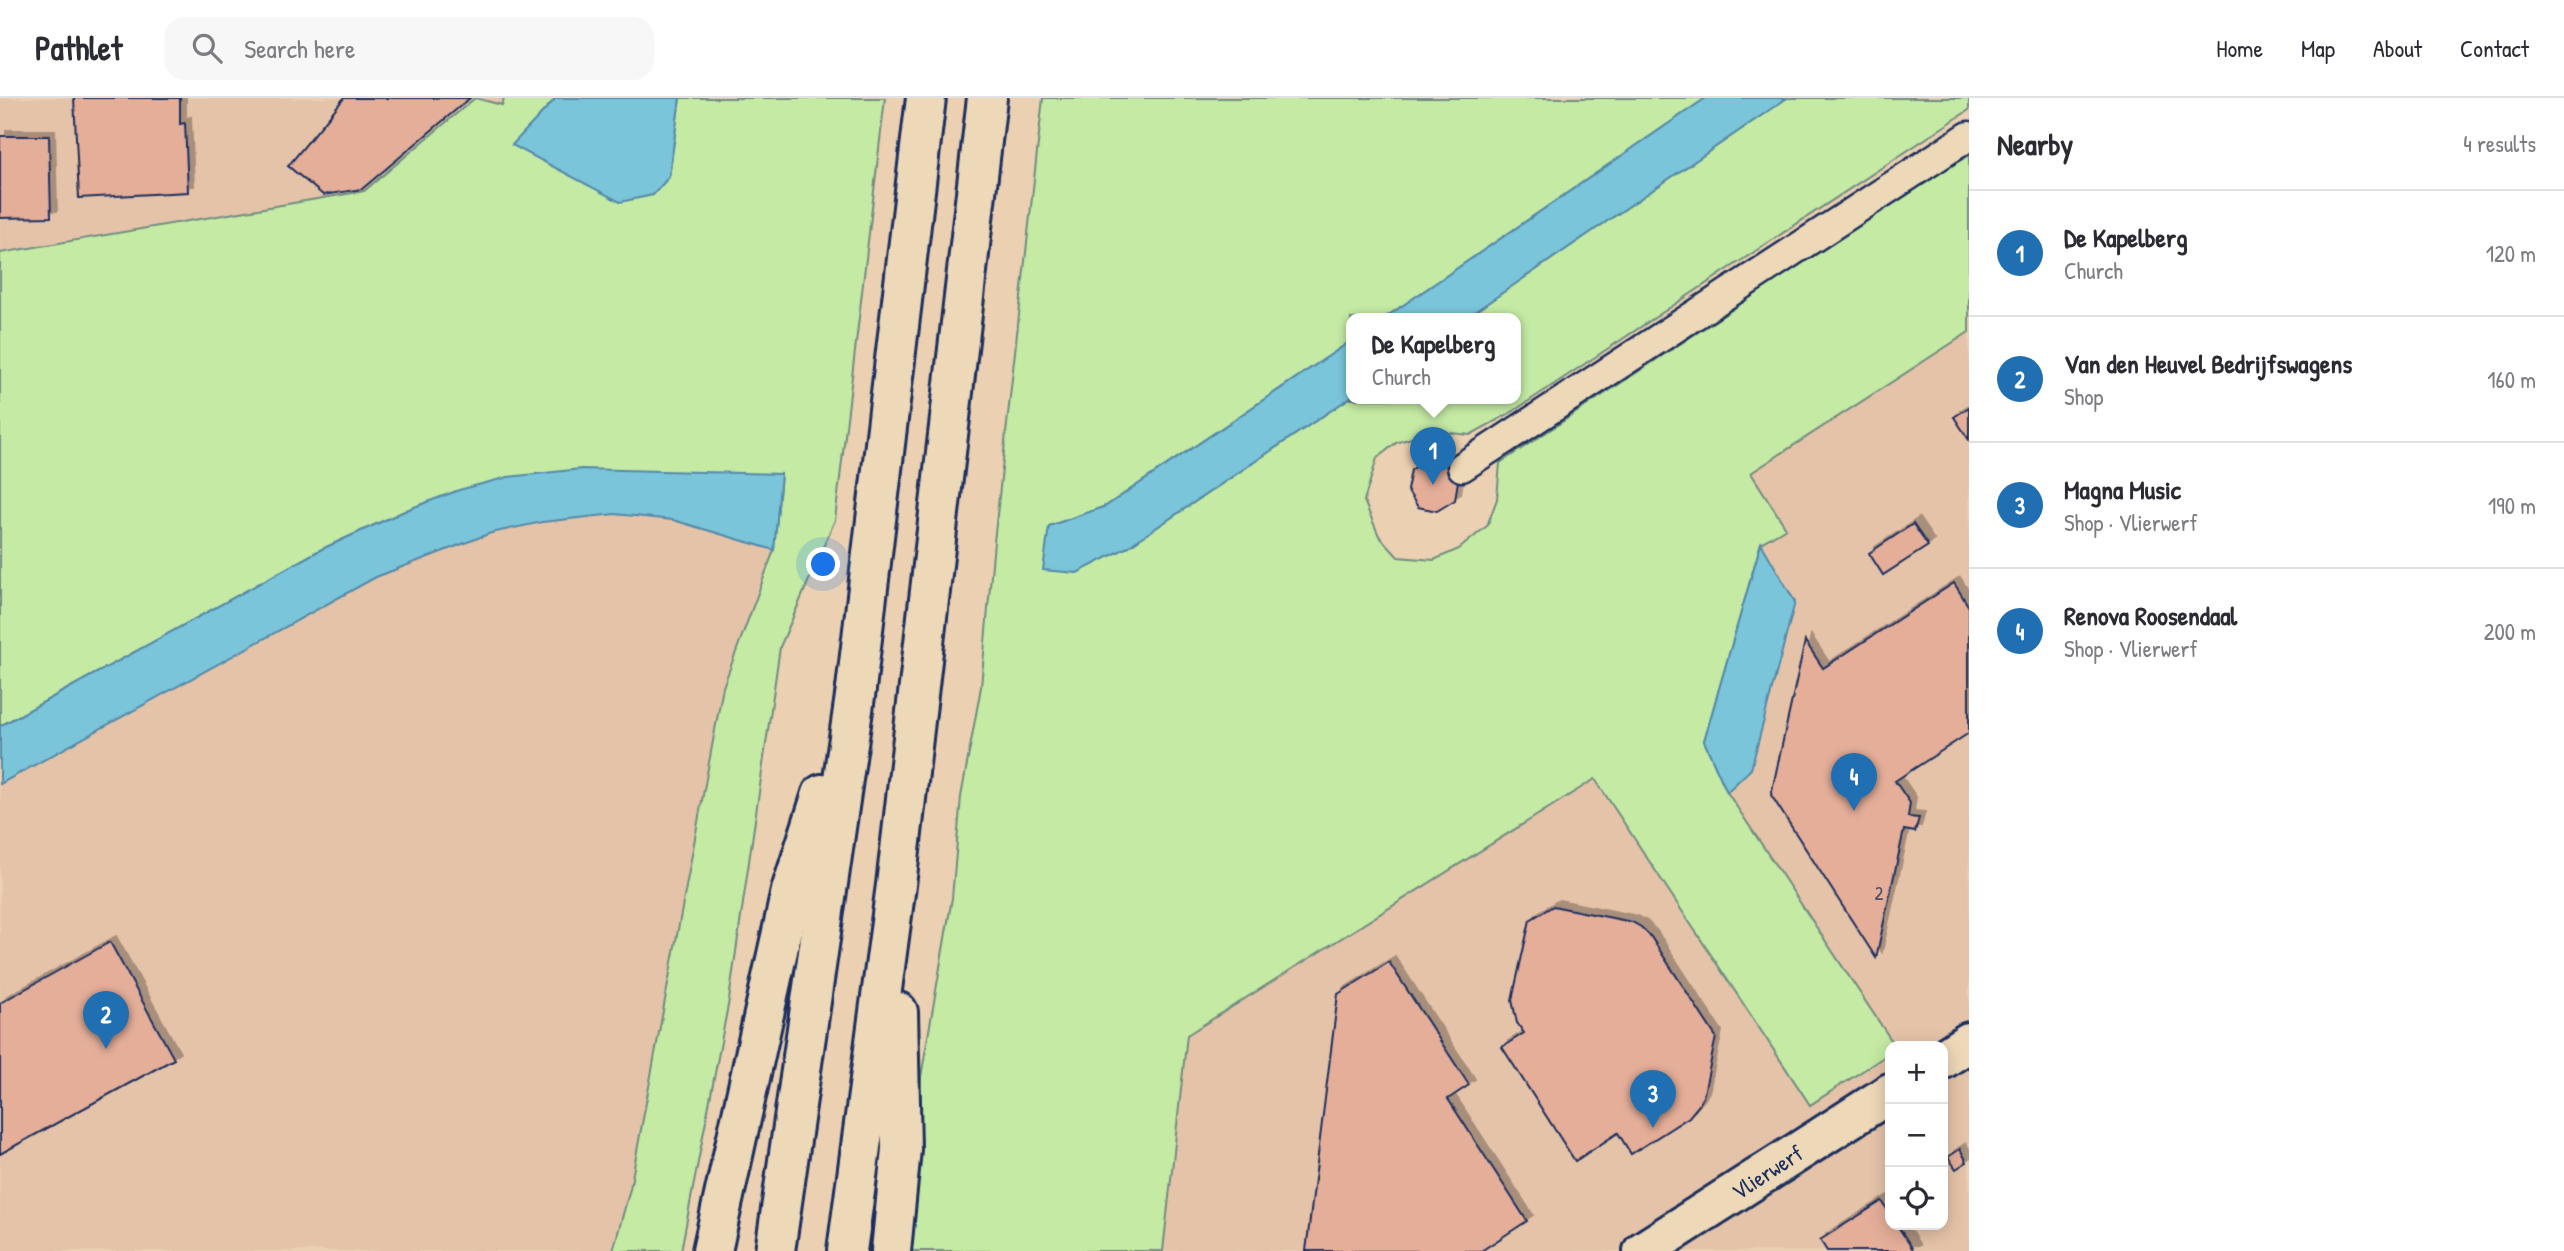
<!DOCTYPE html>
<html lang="en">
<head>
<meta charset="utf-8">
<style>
	:root { --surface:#fff; --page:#f7f7f7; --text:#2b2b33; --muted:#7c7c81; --line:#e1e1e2; --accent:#1f6fb2 }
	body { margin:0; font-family:"Patrick Hand",sans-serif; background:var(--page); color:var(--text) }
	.controls { position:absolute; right:21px; bottom:21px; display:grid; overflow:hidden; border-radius:14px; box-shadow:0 4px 18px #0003 }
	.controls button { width:63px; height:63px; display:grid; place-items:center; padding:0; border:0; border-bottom:2px solid var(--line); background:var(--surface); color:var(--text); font:35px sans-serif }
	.you { position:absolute; left:824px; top:467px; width:24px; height:24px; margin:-18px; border:5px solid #fff; border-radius:50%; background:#1a73e8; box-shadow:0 0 0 10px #1a73e833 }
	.badge { display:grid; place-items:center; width:46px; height:46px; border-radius:50%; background:var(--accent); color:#fff; font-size:23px; font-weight:700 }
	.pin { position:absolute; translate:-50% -58px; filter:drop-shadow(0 2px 4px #0008) }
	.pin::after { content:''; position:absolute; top:37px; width:24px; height:21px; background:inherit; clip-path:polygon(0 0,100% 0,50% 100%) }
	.popup { position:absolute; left:1346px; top:215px; width:175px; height:91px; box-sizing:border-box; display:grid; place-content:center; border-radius:14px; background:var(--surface); filter:drop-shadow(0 2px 5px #0005); font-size:23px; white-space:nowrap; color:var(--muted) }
	.popup b { font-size:26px; color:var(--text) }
	.popup::after { content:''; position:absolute; left:50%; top:100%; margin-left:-14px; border:14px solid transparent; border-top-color:var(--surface) }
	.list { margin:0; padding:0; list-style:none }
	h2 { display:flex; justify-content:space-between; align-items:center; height:91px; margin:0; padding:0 28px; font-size:30px }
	h2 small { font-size:23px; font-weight:400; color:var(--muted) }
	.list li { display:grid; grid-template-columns:46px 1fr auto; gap:21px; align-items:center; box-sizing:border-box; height:126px; padding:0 28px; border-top:2px solid var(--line) }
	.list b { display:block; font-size:26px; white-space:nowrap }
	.list p { margin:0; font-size:23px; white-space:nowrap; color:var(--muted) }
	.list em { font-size:23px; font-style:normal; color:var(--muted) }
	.icon { flex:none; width:38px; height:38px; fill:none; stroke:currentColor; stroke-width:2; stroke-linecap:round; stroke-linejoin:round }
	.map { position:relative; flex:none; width:1969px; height:1153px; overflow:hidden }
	header { display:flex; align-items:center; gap:42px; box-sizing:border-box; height:98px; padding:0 35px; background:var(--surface); border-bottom:2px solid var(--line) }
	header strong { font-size:33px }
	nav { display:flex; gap:38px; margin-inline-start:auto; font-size:24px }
	.search { width:490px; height:63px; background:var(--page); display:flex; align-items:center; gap:18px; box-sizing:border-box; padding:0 24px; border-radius:21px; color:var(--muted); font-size:26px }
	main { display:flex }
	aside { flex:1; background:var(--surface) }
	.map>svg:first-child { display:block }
</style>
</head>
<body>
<header>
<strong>Pathlet</strong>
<div class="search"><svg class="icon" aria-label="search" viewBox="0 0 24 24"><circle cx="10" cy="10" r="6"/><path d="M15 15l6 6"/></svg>Search here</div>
<nav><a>Home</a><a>Map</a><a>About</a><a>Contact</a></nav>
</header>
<main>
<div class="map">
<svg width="1969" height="1153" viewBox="0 0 1969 1153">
	<defs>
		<filter id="shadow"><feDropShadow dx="6" dy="-6" stdDeviation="0" flood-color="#0004"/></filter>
	</defs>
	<rect width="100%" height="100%" fill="#ebd0b1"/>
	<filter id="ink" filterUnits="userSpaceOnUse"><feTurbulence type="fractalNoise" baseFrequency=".0143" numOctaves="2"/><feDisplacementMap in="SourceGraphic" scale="14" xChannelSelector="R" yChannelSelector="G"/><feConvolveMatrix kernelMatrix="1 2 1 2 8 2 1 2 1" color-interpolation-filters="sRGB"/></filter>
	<g filter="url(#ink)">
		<path fill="#e5c3a8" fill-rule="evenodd" d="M0,0H531L153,213L0,230Z
			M1969,228V1153H1139L1152,918L1747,372ZM1890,948H1943V1127H1890Z
			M614,416L673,422L774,452L723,589L630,1091L613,1153H0V686L376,479L491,435L542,424Z"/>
		<path fill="#c4eaa4" stroke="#708c81" stroke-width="2" d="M475,0L502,7L504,0H556L513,47L669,79L680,0H885L835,422L780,549L729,902L681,1153H613L630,1091L723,589L774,452L781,376L409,411L320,452L0,628V155L364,93Z
			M1043,0H1706L1383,221H1351V243L1106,408L1049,428L1076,475L1126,450L1351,299V301H1515V221H1464L1787,0H1969V12L1512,314L1470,337L1433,333L1396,345L1377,360L1364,403L1379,438L1398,459L1434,462L1459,451L1487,428L1497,401L1500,365L1969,55V234L1751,375L1786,430L1761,445L1704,643L1727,694L1895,948H1890V955L1810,1007L1595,681L1187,937L1163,1153H906L921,979L952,800L961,699L981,589L994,444Z"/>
		<path fill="#7ac5da" stroke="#5489a8" stroke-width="2" d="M556,0H680L669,79L653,97L620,104L512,47Z
			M1706,0H1787L1464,221H1383Z
			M1351,243V299L1126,450L1077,475L1043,472L1049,428L1106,408Z
			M581,371L781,376L774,452L673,422L615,416L542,424L491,435L376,479L0,686V628L320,452L409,411L459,392L508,379Z
			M1761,445L1795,504L1751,671L1727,694L1704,643Z"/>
		<path fill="#e4ae99" stroke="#1b2f5e" stroke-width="2" filter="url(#shadow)" d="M74,0H180V26L185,25L188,94L79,100Z
			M344,0H470L362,91L323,97L288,68Z
			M0,38H49L51,119L0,120Z
			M1969,309V342L1954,319Z
			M1428,361L1447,365L1451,363L1462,380L1458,383L1455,402L1437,413L1418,409L1407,392L1411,372Z
			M1913,426L1928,448L1883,477L1869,455Z
			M1954,485L1969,509V635L1895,683L1910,705L1908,719L1919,720L1915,734L1904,732L1876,860L1771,697L1805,543L1823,570Z
			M1553,808L1632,824L1641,829L1651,839L1716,939L1703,1000L1699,1007L1689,1019L1631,1056L1618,1035L1575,1063L1502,949L1524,935L1517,925L1512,902L1530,822Z
			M110,844L174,961L0,1056V905Z
			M1389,864L1469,987L1448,1001L1527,1123L1481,1153H1306L1338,896Z
			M1960,1051L1967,1064L1956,1071L1948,1059Z
			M1882,1103L1890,1116V1127H1897L1914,1153H1827L1820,1142Z"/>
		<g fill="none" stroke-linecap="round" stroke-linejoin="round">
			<defs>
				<path id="pedestrian" d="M1462,369L1969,38"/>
				<path id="minor" d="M1943,961L1969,944
					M1643,1153L1890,995"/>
				<path id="motorway" d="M712,1153L791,793L822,696
					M775,1153L856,591L926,0
					M847,1153L896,787L987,0
					M891,1153L901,1051L898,914"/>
			</defs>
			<use href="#pedestrian" stroke="#1b2f5e" stroke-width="33"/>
			<use href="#minor" stroke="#1b2f5e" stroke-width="44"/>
			<use href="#motorway" stroke="#1b2f5e" stroke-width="44"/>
			<use href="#pedestrian" stroke="#edd8b7" stroke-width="28"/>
			<use href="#minor" stroke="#edd8b7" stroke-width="38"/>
			<use href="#motorway" stroke="#edd8b7" stroke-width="38"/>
		</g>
	</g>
	<g text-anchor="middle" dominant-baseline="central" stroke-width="5" stroke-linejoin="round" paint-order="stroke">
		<g font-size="19" fill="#4d4f6d">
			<text x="1879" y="795">2</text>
		</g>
		<g font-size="23" fill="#1b2f5e" stroke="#edd8b7">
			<text transform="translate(1767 1074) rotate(-33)">Vlierwerf</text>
		</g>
	</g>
</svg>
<div class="controls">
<button>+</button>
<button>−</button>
<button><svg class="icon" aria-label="locate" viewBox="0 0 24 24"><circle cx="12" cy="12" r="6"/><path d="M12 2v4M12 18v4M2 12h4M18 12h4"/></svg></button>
</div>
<div class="you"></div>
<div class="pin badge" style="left:1433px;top:387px">1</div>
<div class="popup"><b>De Kapelberg</b>Church</div>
<div class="pin badge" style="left:106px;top:951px">2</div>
<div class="pin badge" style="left:1653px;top:1030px">3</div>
<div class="pin badge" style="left:1854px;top:713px">4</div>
</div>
<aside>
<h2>Nearby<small>4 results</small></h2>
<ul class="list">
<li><span class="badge">1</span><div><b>De Kapelberg</b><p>Church</p></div><em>120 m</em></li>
<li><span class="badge">2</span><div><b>Van den Heuvel Bedrijfswagens</b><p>Shop</p></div><em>160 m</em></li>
<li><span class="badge">3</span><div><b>Magna Music</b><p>Shop · Vlierwerf</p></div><em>190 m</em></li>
<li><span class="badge">4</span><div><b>Renova Roosendaal</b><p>Shop · Vlierwerf</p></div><em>200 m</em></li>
</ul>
</aside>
</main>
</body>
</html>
